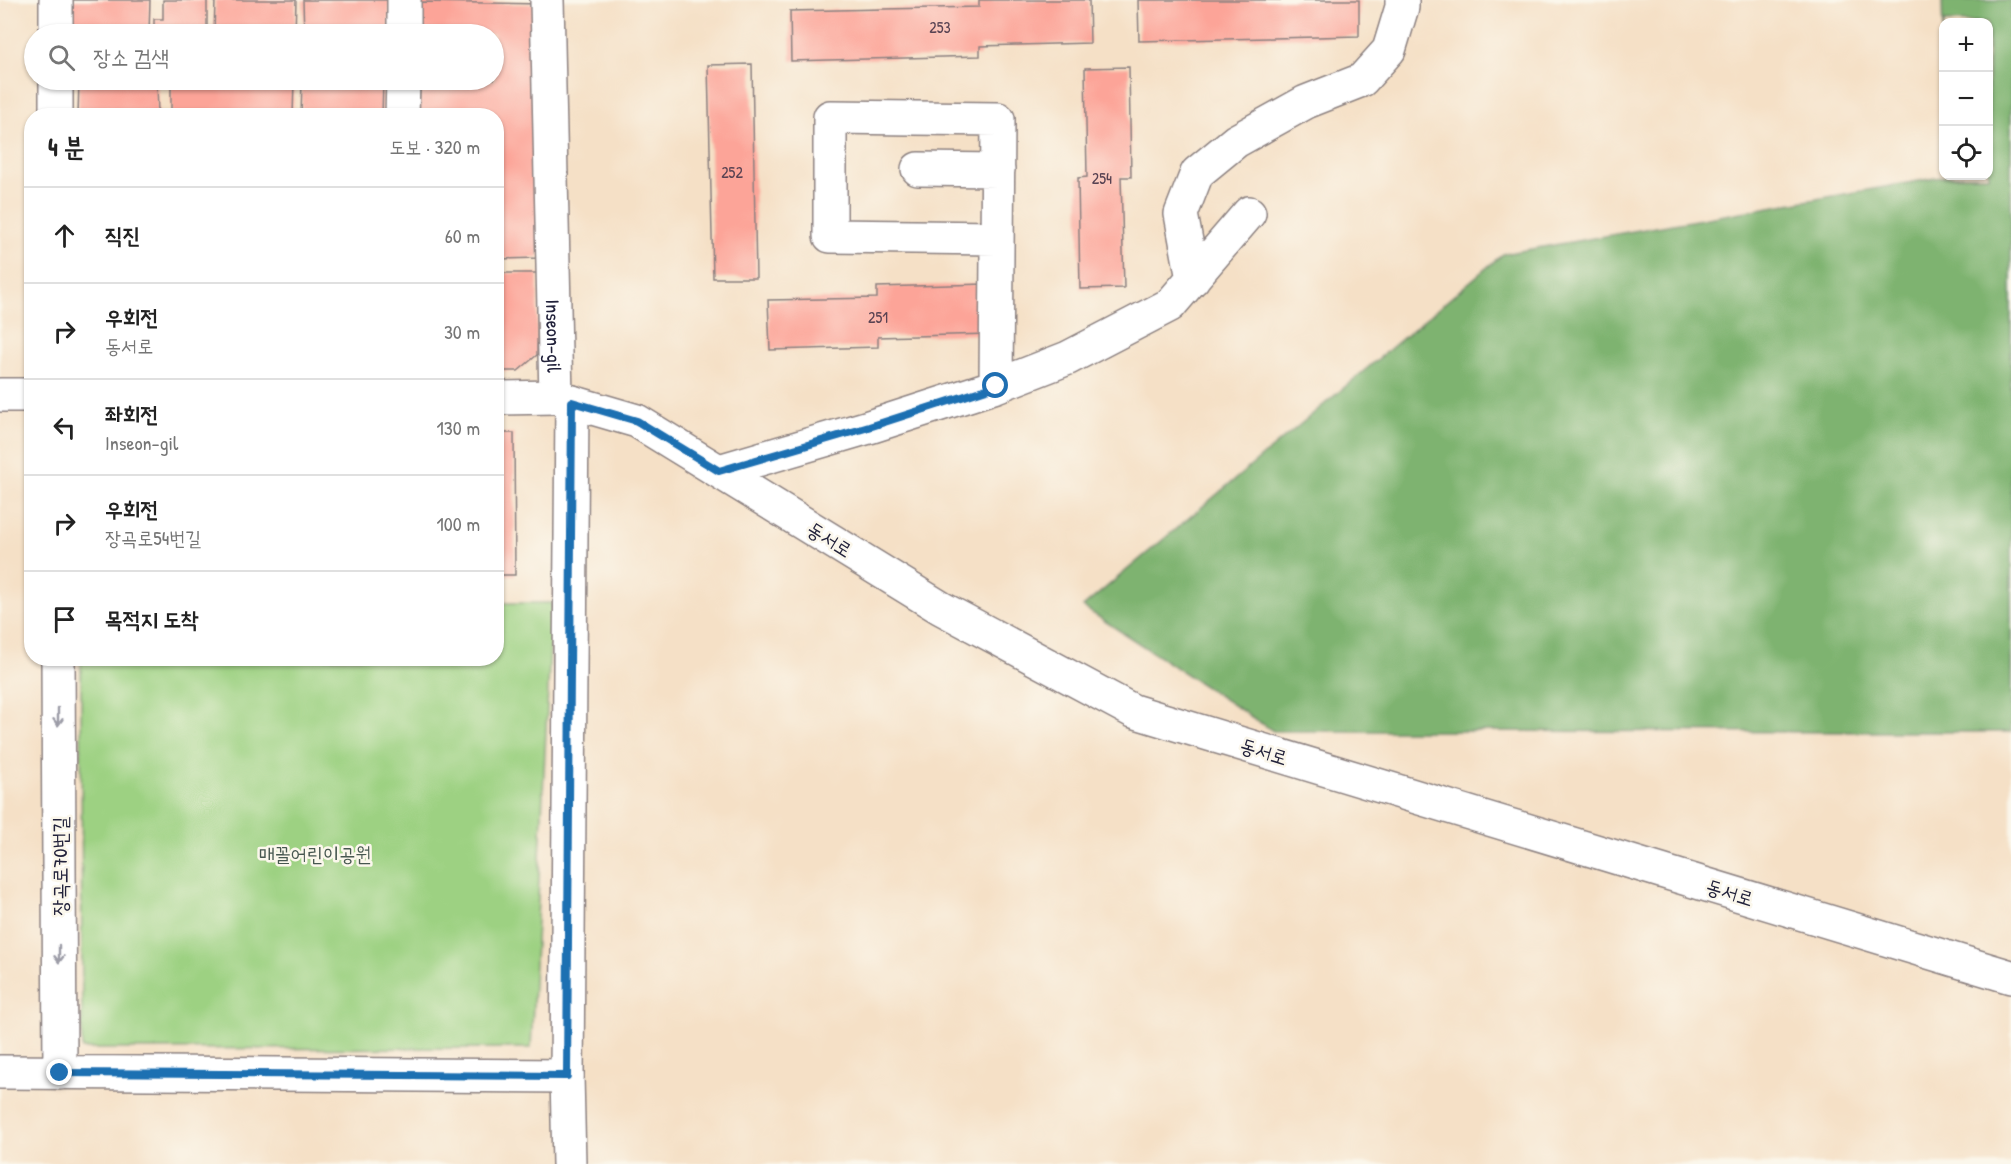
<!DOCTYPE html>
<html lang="ko">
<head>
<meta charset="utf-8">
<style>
	:root { --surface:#fff; --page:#f2f2f2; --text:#222; --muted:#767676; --line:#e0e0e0 }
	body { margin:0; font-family:"Patrick Hand","Poor Story",sans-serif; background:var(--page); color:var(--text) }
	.controls { position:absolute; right:18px; top:18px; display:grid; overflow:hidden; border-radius:12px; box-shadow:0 2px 4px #0004 }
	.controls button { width:54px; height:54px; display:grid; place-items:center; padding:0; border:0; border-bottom:2px solid var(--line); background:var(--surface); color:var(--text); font:30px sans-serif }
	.stop { position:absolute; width:18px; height:18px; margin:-14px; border:4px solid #1f6fb2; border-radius:50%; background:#fff }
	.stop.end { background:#1f6fb2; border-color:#fff; box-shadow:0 2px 6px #0008 }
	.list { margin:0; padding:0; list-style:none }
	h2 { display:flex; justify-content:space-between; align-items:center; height:78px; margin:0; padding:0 24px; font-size:26px }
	h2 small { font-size:20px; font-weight:400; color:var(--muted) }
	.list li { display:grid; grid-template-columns:39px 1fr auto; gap:18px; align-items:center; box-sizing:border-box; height:96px; padding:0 24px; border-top:2px solid var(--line) }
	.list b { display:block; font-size:22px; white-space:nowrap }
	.list p { margin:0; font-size:20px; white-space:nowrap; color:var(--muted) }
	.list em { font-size:20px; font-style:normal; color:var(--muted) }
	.icon { flex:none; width:33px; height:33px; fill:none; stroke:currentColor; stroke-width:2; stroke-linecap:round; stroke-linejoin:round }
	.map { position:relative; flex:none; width:2011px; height:1164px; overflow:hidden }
	.search { position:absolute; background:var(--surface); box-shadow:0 2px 4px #0004; left:24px; top:24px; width:480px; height:66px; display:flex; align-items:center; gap:15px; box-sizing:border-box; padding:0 21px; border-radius:33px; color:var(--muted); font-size:22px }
	.panel { position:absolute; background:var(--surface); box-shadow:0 2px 4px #0004; left:24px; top:108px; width:480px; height:558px; border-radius:24px }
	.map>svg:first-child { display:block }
</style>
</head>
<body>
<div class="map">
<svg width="2011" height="1164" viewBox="0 0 2011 1164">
	<rect width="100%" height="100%" fill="#fbf7ec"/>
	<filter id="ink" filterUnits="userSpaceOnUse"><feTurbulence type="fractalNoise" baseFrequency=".0167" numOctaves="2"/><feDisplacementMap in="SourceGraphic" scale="12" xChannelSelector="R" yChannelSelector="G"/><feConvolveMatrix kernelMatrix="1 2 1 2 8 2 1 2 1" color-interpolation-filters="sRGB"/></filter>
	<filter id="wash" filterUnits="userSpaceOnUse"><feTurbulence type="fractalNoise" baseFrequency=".008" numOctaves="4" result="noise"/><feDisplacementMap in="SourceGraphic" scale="24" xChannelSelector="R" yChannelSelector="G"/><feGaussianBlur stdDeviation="1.35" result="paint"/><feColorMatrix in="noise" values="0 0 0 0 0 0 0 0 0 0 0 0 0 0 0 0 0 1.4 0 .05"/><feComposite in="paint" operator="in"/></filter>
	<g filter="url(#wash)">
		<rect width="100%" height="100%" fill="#f5e0c6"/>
		<path fill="#9dd182" stroke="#607a5e" stroke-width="1.5" d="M497,603H552L531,1048L82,1049L81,659L496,658Z"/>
		<path fill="#7eb370" stroke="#506a56" stroke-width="1.5" d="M1942,0H2011V732L1273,731L1083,607L1503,254L1947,176H1988V22H1944L1943,36Z"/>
		<g id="blocks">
			<path fill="#fca498" d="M69,0H150L149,34H68Z
				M163,0H207V34H154V19H163Z
				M215,0H296L295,34H214Z
				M303,0H390L389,34H304Z
				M979,0H1089L1090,43L980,46V56L791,61L790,11L979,7Z
				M1138,0H1359V36L1139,41Z
				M421,2L541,4L539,258L496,259V116H419L420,80H494V34H421Z
				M752,64L756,278H713L708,65Z
				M1129,67L1131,177H1121L1124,288L1080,289L1078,178L1087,177L1085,68Z
				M79,80H157L158,116H78Z
				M171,80H294L293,116H171Z
				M302,80H383L382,116H301Z
				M496,273H538L537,355L518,371H496Z
				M986,284L988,334L878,337V347L770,350L768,300L877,298V287Z
				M496,433H514L515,575H496Z"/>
		</g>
	</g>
	<g filter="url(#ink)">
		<use href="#blocks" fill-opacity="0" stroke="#8c8180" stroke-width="1.5"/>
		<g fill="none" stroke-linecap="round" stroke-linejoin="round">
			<defs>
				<path id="minor" d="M56,0V34
					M404,34V0
					M56,80V116
					M402,116L403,80
					M918,169L998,170
					M1193,279L1181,214L1197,173L1236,141L1306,102L1362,80L1389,50L1402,7V0
					M996,386L998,119L830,117V236L997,238
					M0,395H32
					M496,398L556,397
					M572,402L637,421L941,608L1133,711L2011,977
					M719,471L869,427L996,386L1068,358L1170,305L1249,213
					M58,658L60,1073
					M0,1072L567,1076"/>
				<g id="tertiary">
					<path id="s1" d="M547,0L556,397L572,402L567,1076L569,1164"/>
				</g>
			</defs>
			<use href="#minor" stroke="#8c8180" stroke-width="36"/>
			<use href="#tertiary" stroke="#8c8180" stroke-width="36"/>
			<use href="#minor" stroke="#fff" stroke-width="33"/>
			<use href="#tertiary" stroke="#fff" stroke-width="33"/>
		</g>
		<defs><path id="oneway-shaft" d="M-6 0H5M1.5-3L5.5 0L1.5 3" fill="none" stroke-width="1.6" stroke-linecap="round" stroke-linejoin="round" transform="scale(1.5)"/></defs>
		<g stroke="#9c9ca7">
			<use href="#oneway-shaft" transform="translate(58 717) rotate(90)"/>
			<use href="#oneway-shaft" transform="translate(59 954) rotate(90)"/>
		</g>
	</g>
	<g fill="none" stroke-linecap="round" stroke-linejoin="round" filter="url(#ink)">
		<path stroke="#1f6fb2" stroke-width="8" d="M60,1073L567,1076L572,402L637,421L719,471L869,427L996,386"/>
	</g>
	<g text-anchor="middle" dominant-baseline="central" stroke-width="5" stroke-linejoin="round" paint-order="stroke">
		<g font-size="16" fill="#584252">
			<text x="940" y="27">253</text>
			<text x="732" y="172">252</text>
			<text x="1102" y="178">254</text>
			<text x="878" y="317">251</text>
		</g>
		<g font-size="20" fill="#22223b" stroke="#fbf7ec">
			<text stroke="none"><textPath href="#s1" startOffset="336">Inseon-gil</textPath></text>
			<text transform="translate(830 539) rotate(32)">동서로</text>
			<text transform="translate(1264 751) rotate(17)">동서로</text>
			<text transform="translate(59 866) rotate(-90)">장곡로70번길</text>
			<text transform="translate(1730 892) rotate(17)">동서로</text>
		</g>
		<g font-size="20" fill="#475750" stroke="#fbf7ec">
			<text x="315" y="853">매꼴어린이공원</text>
		</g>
	</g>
</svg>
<div class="controls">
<button>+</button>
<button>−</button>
<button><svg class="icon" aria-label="locate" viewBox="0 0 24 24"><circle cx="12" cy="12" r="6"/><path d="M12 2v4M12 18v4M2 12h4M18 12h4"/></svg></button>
</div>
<div class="stop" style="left:996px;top:386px"></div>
<div class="stop end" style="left:60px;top:1073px"></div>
<div class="search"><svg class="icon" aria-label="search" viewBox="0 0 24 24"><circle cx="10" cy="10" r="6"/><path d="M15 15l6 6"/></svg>장소 검색</div>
<section class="panel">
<h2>4 분<small>도보 · 320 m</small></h2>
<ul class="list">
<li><svg class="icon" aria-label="ahead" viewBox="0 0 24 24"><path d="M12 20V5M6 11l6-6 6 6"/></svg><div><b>직진</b></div><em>60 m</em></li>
<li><svg class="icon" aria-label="right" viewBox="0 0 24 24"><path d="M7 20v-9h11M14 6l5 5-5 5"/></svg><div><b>우회전</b><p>동서로</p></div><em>30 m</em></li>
<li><svg class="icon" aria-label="left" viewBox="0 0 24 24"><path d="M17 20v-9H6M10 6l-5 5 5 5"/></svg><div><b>좌회전</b><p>Inseon-gil</p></div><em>130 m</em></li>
<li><svg class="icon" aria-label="right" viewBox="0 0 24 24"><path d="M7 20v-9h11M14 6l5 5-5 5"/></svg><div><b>우회전</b><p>장곡로54번길</p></div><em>100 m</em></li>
<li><svg class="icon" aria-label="arrive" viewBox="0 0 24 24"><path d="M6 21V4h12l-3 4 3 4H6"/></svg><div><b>목적지 도착</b></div></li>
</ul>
</section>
</div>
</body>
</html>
